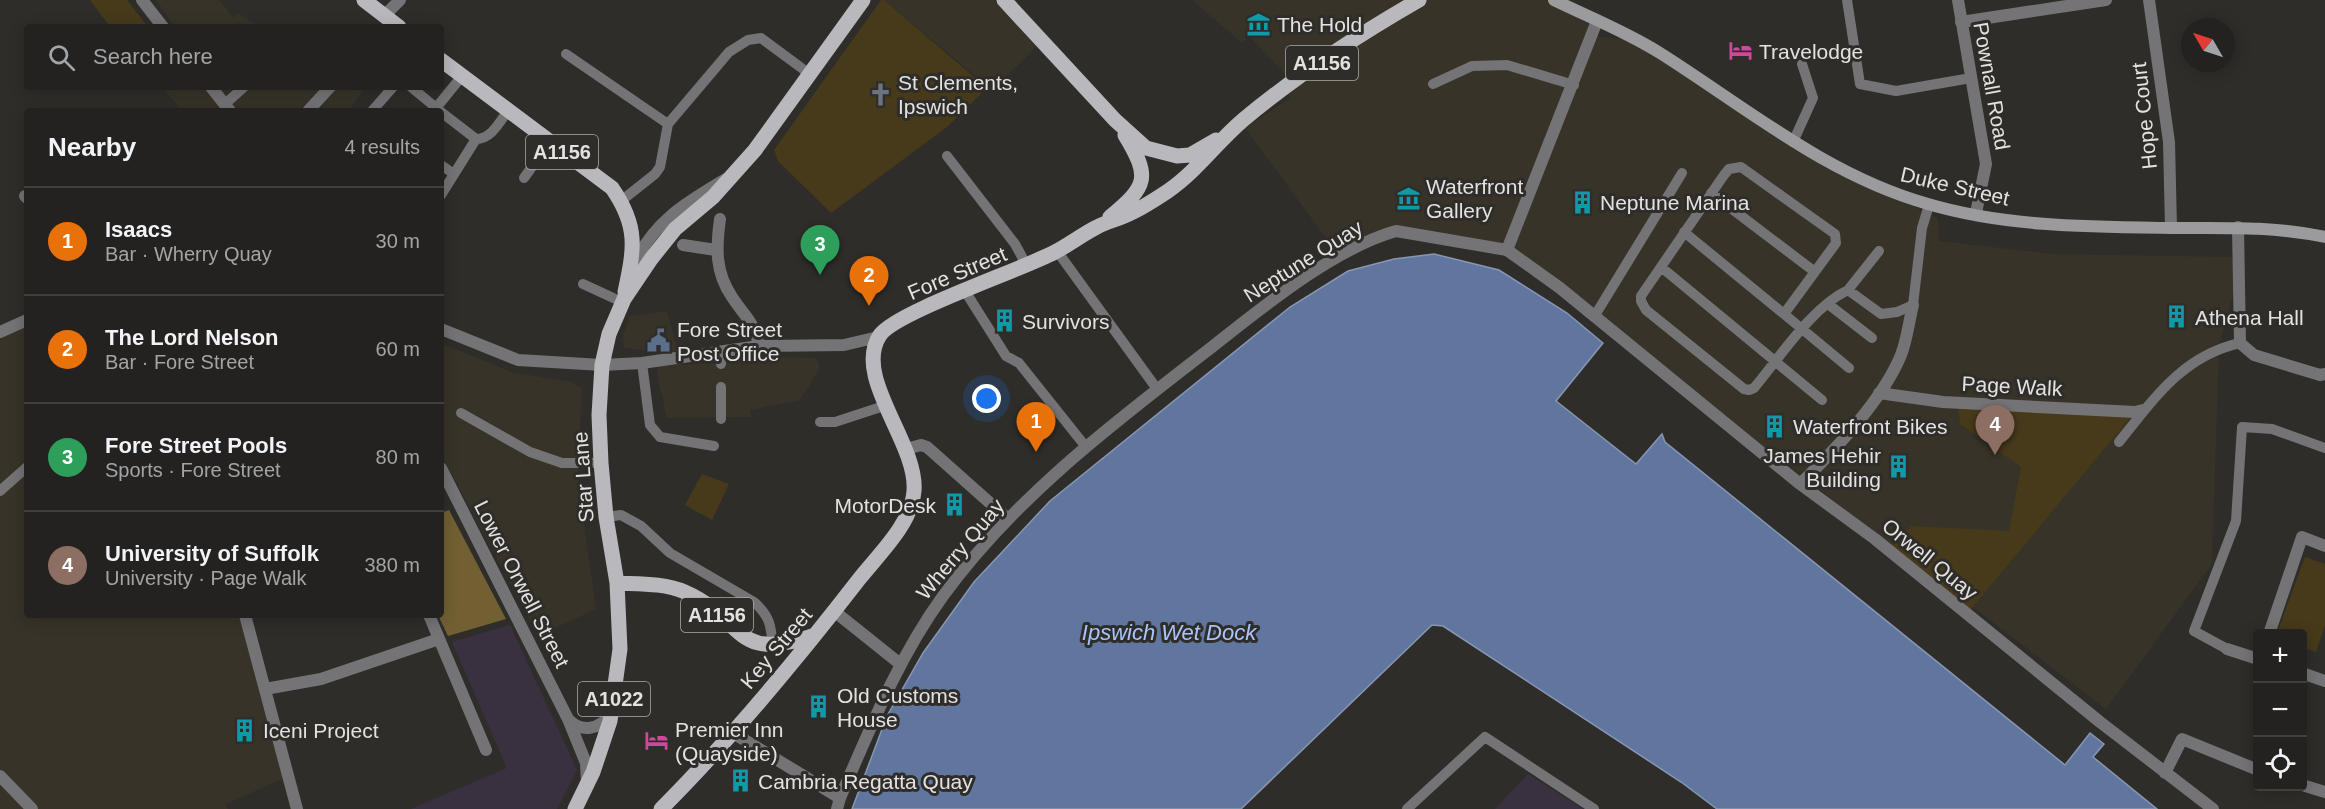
<!DOCTYPE html>
<html lang="en">
<head>
<meta charset="utf-8">
<style>
	:root { --surface:#232220; --page:#2b2a29; --text:#f1f3f6; --muted:#a3a4a5; --line:#403f3e; --accent:#8c9099 }
	body { margin:0; font-family:Helvetica,sans-serif; background:var(--page); color:var(--text) }
	.controls { position:absolute; right:18px; bottom:18px; display:grid; overflow:hidden; border-radius:6px; box-shadow:0 3px 15px #0003 }
	.controls button { width:54px; height:54px; display:grid; place-items:center; padding:0; border:0; border-bottom:2px solid var(--line); background:var(--surface); color:var(--text); font:30px sans-serif }
	.compass { position:absolute; left:2181px; top:18px; width:54px; height:54px; border-radius:50%; background:var(--surface); box-shadow:0 3px 15px #0003; rotate:309deg }
	.you { position:absolute; left:987px; top:399px; width:21px; height:21px; margin:-15px; border:4px solid #fff; border-radius:50%; background:#1a73e8; box-shadow:0 0 0 9px #1a73e833 }
	.badge { display:grid; place-items:center; width:39px; height:39px; border-radius:50%; background:var(--accent); color:#fff; font-size:20px; font-weight:700 }
	.pin { position:absolute; translate:-50% -50px; filter:drop-shadow(0 2px 3px #0008) }
	.pin::after { content:''; position:absolute; top:32px; width:21px; height:18px; background:inherit; clip-path:polygon(0 0,100% 0,50% 100%) }
	.list { margin:0; padding:0; list-style:none }
	h2 { display:flex; justify-content:space-between; align-items:center; height:78px; margin:0; padding:0 24px; font-size:26px }
	h2 small { font-size:20px; font-weight:400; color:var(--muted) }
	.list li { display:grid; grid-template-columns:39px 1fr auto; gap:18px; align-items:center; box-sizing:border-box; height:108px; padding:0 24px; border-top:2px solid var(--line) }
	.list b { display:block; font-size:22px; white-space:nowrap }
	.list p { margin:0; font-size:20px; white-space:nowrap; color:var(--muted) }
	.list em { font-size:20px; font-style:normal; color:var(--muted) }
	.icon { flex:none; width:33px; height:33px; fill:none; stroke:currentColor; stroke-width:2; stroke-linecap:round; stroke-linejoin:round }
	.map { position:relative; flex:none; width:2325px; height:809px; overflow:hidden }
	.search { position:absolute; background:var(--surface); box-shadow:0 3px 15px #0003; left:24px; top:24px; width:420px; height:66px; display:flex; align-items:center; gap:15px; box-sizing:border-box; padding:0 21px; border-radius:6px; color:var(--muted); font-size:22px }
	.panel { position:absolute; background:var(--surface); box-shadow:0 3px 15px #0003; left:24px; top:108px; width:420px; height:510px; border-radius:6px }
	.map>svg:first-child { display:block }
</style>
</head>
<body>
<div class="map">
<svg width="2325" height="809" viewBox="0 0 2325 809">
	<rect width="100%" height="100%" fill="#2f2d2a"/>
	<path fill="#373329" d="M156,0H219L234,18L238,13L257,26L175,27Z
		M884,0H1010L1043,41L992,90Z
		M1192,0H1554L1597,21L1592,36L1634,40L1815,160L1938,218L1939,241L2053,254L2233,257L2235,287L2219,346L2212,564L2106,709L1507,250L1396,231L1340,257L1245,128L1290,98L1284,73L1249,36L1242,43Z
		M162,87L277,89L321,87L299,111H182Z
		M338,87H367L352,105L353,111H318Z
		M667,311L682,365L772,357L817,358L820,369L800,400L750,410L751,417L667,418L659,383L655,351L624,348L623,336L630,316Z
		M27,320V615H245L261,698L286,777L226,804L228,809H0V332Z
		M441,343L511,372L572,382L582,389L578,482L596,609L538,636L441,454Z"/>
	<path fill="#3a3140" d="M510,625L577,770L557,809H411L507,768L452,642Z
		M1528,774L1583,809H1495Z"/>
	<path fill="#463a1b" d="M90,0H127L148,27H106L108,24Z
		M881,0H884L987,88L947,127L831,213L778,161L774,150Z
		M1958,403L2135,412L1967,614L1888,549L1911,526L2009,531L2021,467L1960,424Z
		M702,474L729,484L712,520L685,505Z
		M2305,557L2325,564V625L2316,652L2303,648L2302,634L2277,633Z"/>
	<path fill="#726033" d="M449,510L506,619L448,636L438,615H441V513Z"/>
	<path fill="#61769e" stroke="#8896b2" stroke-width="1.5" d="M1434,254L1499,270L1567,313L1603,343L1556,401L1636,464L1662,434L1665,442L2065,765L2090,733L2104,744L2093,757L2157,809H1717L1681,782L1443,626L1432,625L1241,809H852L887,716L923,653L974,582L1050,501L1290,307L1348,271L1394,259Z"/>
	<g fill="none" stroke-linecap="round" stroke-linejoin="round">
		<path stroke="#747375" stroke-width="10" d="M1847,0L1860,84L1896,91L1971,78
			M566,54L668,124
			M1433,84L1472,66L1507,65L1574,85
			M411,87L440,111
			M225,104L244,87
			M436,108L462,76
			M372,111L393,87
			M441,112L476,139C491,139 499,123 507,112
			M1793,142L1813,98L1802,64
			M947,156L1015,244L1027,266
			M441,165L454,174
			M524,178L549,143
			M1711,193L1815,272
			M441,195L476,139
			M621,201L655,174L660,167L668,124L729,52L748,40L761,38L811,75
			M1684,232L1784,314
			M1057,251L1157,389
			M1661,267L1822,400
			M583,284L622,302
			M1848,290L1879,251
			M965,291L1006,356L1019,363L1086,447
			M1828,304L1872,338
			M1594,317L1682,173
			M720,351L721,364
			M642,363L650,425L660,437L714,446
			M1849,368L1784,314L1836,243L1835,234L1741,167L1729,169L1724,175L1641,296V301L1646,310L1744,389L1749,390L1754,388C1780,357 1812,307 1848,290L1881,314L1897,312L1913,305L1922,228L1929,205
			M461,413L530,452L562,463H601
			M721,419V387
			M820,422H835L887,405
			M2119,442C2154,399 2182,356 2240,343
			M0,491L27,467
			M606,517L621,515L641,526L670,553L754,602C770,616 771,626 773,646
			M2227,649L2194,631L2236,521L2242,427L2272,429L2325,448
			M1407,809L1485,737L1594,809"/>
		<path stroke="#747375" stroke-width="12" d="M1507,250L1560,288L1800,484L1875,539L2100,722L2213,809
			M1879,393L1943,402L2135,412L2143,410
			M906,449L921,445L927,447L1008,519
			M1800,484C1834,451 1883,399 1901,355C1907,340 1909,321 1913,305
			M2165,773L2182,739L2258,770
			M2302,785L2325,792
			M837,809L840,798"/>
		<path stroke="#747375" stroke-width="12" d="M2149,0L2169,142L2171,228
			M384,16L400,0
			M1961,22L2106,0
			M25,196L27,198
			M720,219C716,248 715,272 732,297C745,317 754,321 759,346
			M2238,227L2240,343L2254,355L2320,375L2325,374
			M683,245L716,250
			M633,265C656,220 684,204 726,179
			M602,365L642,363L759,346L844,345L878,337
			M441,468L568,719L586,763L587,783
			M834,611L899,663
			M245,615L297,809
			M429,615L486,750
			M2269,634L2302,537L2325,546
			M2227,649L2258,659
			M2302,673L2325,681
			M265,689L321,679L439,639
			M568,719C581,734 600,729 611,714
			M733,733L840,798C870,729 898,658 943,596C1016,496 1115,422 1212,347C1263,307 1333,249 1396,231L1507,250L1597,21
			M0,776L32,809"/>
		<path stroke="#747375" stroke-width="12" d="M142,0L163,27
			M1958,0L1986,164L1976,213
			M211,87L230,111
			M308,111L330,87
			M441,329L518,360L602,365
			M0,332L27,320"/>
		<path stroke="#9b9a9d" stroke-width="12" d="M1554,0C1589,17 1627,32 1660,53C1747,108 1826,175 1928,204C2006,227 2090,227 2171,228C2223,228 2274,226 2325,237"/>
		<path stroke="#b9b8bc" stroke-width="15" d="M364,0L399,27
			M1004,0L1115,120L1146,148L1177,156L1190,155L1216,140
			M441,60L612,188C639,227 634,249 625,292
			M1110,217C1147,186 1151,178 1125,135
			M617,583C640,584 665,583 685,592C746,619 731,664 815,635
			M575,809L593,772L610,721L620,649L617,583L606,517L601,463L599,415L602,365L609,334L624,299L651,259L675,229L713,197L755,150L863,0
			M661,809C733,737 798,658 860,578C879,554 912,523 914,491C918,443 852,377 880,335C896,312 1021,270 1055,252C1070,244 1083,234 1097,227C1108,221 1120,219 1131,213C1144,207 1156,199 1168,191C1197,171 1216,143 1243,120C1297,75 1358,35 1419,0"/>
	</g>
	<defs>
		<symbol id="museum-bare" viewBox="-9 -9 18 18"><path d="M0-6L6-3V-2H-6V-3ZM-5-1h2V3h-2ZM-1-1h2V3h-2ZM3-1h2V3H3ZM-6 4H6V6H-6Z" fill="#0f9aa8" stroke="#2f2d2a" stroke-width="2.5" paint-order="stroke"/></symbol>
		<symbol id="hotel-bare" viewBox="-9 -9 18 18"><path d="M-6-4.5h1.5V1H6V5H4.5V3h-9V5H-6ZM-4 0a1.8 1.8 0 1 1 3.6 0ZM.5 0V-2.5h3Q6-2.5 6 0Z" fill="#d1479c" stroke="#2f2d2a" stroke-width="2.5" paint-order="stroke"/></symbol>
		<symbol id="church-bare" viewBox="-9 -9 18 18"><path d="M-1.2-6h2.4v3.5h3.3v2.4h-3.3V6h-2.4V-.1h-3.3v-2.4h3.3Z" fill="#6b7280" stroke="#2f2d2a" stroke-width="2.5" paint-order="stroke"/></symbol>
		<symbol id="building-bare" viewBox="-9 -9 18 18"><path d="M-4-6H4V6H1V3H-1V6H-4ZM-2.5-4.3h1.7v1.8h-1.7ZM.8-4.3h1.7v1.8H.8ZM-2.5-1h1.7V.8h-1.7ZM.8-1h1.7V.8H.8Z" fill="#0f9aa8" stroke="#2f2d2a" stroke-width="2.5" paint-order="stroke"/></symbol>
		<symbol id="civic-bare" viewBox="-9 -9 18 18"><path d="M-.6-6.5H3V-4.5H.6V-3L4-1V1h2V6H-6V1h2V-1L-.6-3ZM-1.2 2.5V6h2.4V2.5Z" fill="#5c6f8a" stroke="#2f2d2a" stroke-width="2.5" paint-order="stroke"/></symbol>
	</defs>
	<g fill-rule="evenodd">
		<use href="#museum-bare" x="1242" y="8" width="33" height="33"/>
		<use href="#hotel-bare" x="1724" y="34" width="33" height="33"/>
		<use href="#church-bare" x="864" y="78" width="33" height="33"/>
		<use href="#museum-bare" x="1392" y="182" width="33" height="33"/>
		<use href="#building-bare" x="1566" y="186" width="33" height="33"/>
		<use href="#building-bare" x="2160" y="300" width="33" height="33"/>
		<use href="#building-bare" x="988" y="304" width="33" height="33"/>
		<use href="#civic-bare" x="642" y="324" width="33" height="33"/>
		<use href="#building-bare" x="1758" y="410" width="33" height="33"/>
		<use href="#building-bare" x="1882" y="450" width="33" height="33"/>
		<use href="#building-bare" x="938" y="488" width="33" height="33"/>
		<use href="#building-bare" x="802" y="690" width="33" height="33"/>
		<use href="#building-bare" x="228" y="714" width="33" height="33"/>
		<use href="#hotel-bare" x="640" y="724" width="33" height="33"/>
		<use href="#building-bare" x="724" y="764" width="33" height="33"/>
	</g>
	<g text-anchor="middle" dominant-baseline="central" stroke-width="6" stroke-linejoin="round" paint-order="stroke">
		<g fill="#2f2d2a" stroke="#adaca9" stroke-width="1.5">
			<rect x="1286" y="46" width="72" height="34" rx="4.5"/>
			<rect x="526" y="135" width="72" height="34" rx="4.5"/>
			<rect x="681" y="598" width="72" height="34" rx="4.5"/>
			<rect x="578" y="682" width="72" height="34" rx="4.5"/>
		</g>
		<g font-size="20" font-weight="bold" fill="#e3e2e0">
			<text x="1322" y="63">A1156</text>
			<text x="562" y="152">A1156</text>
			<text x="717" y="615">A1156</text>
			<text x="614" y="699">A1022</text>
		</g>
		<g font-size="21" fill="#e3e2e0" stroke="#2f2d2a" text-anchor="start">
			<text x="1277" y="24">The Hold</text>
			<text x="1759" y="51">Travelodge</text>
			<text x="898" y="82">St Clements,<tspan x="898" dy="24">Ipswich</tspan></text>
			<text x="1426" y="186">Waterfront<tspan x="1426" dy="24">Gallery</tspan></text>
			<text x="1600" y="202">Neptune Marina</text>
			<text x="2195" y="317">Athena Hall</text>
			<text x="1022" y="321">Survivors</text>
			<text x="677" y="329">Fore Street<tspan x="677" dy="24">Post Office</tspan></text>
			<text x="1793" y="426">Waterfront Bikes</text>
			<text x="1881" y="455" text-anchor="end">James Hehir<tspan x="1881" dy="24">Building</tspan></text>
			<text x="936" y="505" text-anchor="end">MotorDesk</text>
			<text x="837" y="695">Old Customs<tspan x="837" dy="24">House</tspan></text>
			<text x="675" y="729">Premier Inn<tspan x="675" dy="24">(Quayside)</tspan></text>
			<text x="263" y="730">Iceni Project</text>
			<text x="758" y="781">Cambria Regatta Quay</text>
		</g>
		<g font-size="21" fill="#e3e2e0" stroke="#2f2d2a">
			<text transform="translate(1992 86) rotate(80)">Pownall Road</text>
			<text transform="translate(2144 116) rotate(-96)">Hope Court</text>
			<text transform="translate(1955 186) rotate(13)">Duke Street</text>
			<text transform="translate(1303 261) rotate(-32)">Neptune Quay</text>
			<text transform="translate(957 273) rotate(-23)">Fore Street</text>
			<text transform="translate(2012 386) rotate(3)">Page Walk</text>
			<text transform="translate(583 477) rotate(-94)">Star Lane</text>
			<text transform="translate(960 549) rotate(-50)">Wherry Quay</text>
			<text transform="translate(1930 559) rotate(39)">Orwell Quay</text>
			<text transform="translate(522 584) rotate(63)">Lower Orwell Street</text>
			<text transform="translate(776 648) rotate(-50)">Key Street</text>
		</g>
		<g font-size="22" font-style="italic" fill="#a9c4f7" stroke="#2f2d2a">
			<text x="1169" y="632">Ipswich Wet Dock</text>
		</g>
	</g>
</svg>
<div class="controls">
<button>+</button>
<button>−</button>
<button><svg class="icon" aria-label="locate" viewBox="0 0 24 24"><circle cx="12" cy="12" r="6"/><path d="M12 2v4M12 18v4M2 12h4M18 12h4"/></svg></button>
</div>
<svg class="compass" viewBox="-18 -18 36 36"><path d="M0-13l5 13h-10z" fill="#e53935"/><path d="M0 13l5-13h-10z" fill="#a3a4a5"/></svg>
<div class="you"></div>
<div class="pin badge" style="left:1036px;top:452px;background:#e8710a">1</div>
<div class="pin badge" style="left:869px;top:306px;background:#e8710a">2</div>
<div class="pin badge" style="left:820px;top:275px;background:#2e9e5b">3</div>
<div class="pin badge" style="left:1995px;top:455px;background:#8d6e63">4</div>
<div class="search"><svg class="icon" aria-label="search" viewBox="0 0 24 24"><circle cx="10" cy="10" r="6"/><path d="M15 15l6 6"/></svg>Search here</div>
<section class="panel">
<h2>Nearby<small>4 results</small></h2>
<ul class="list">
<li><span class="badge" style="background:#e8710a">1</span><div><b>Isaacs</b><p>Bar · Wherry Quay</p></div><em>30 m</em></li>
<li><span class="badge" style="background:#e8710a">2</span><div><b>The Lord Nelson</b><p>Bar · Fore Street</p></div><em>60 m</em></li>
<li><span class="badge" style="background:#2e9e5b">3</span><div><b>Fore Street Pools</b><p>Sports · Fore Street</p></div><em>80 m</em></li>
<li><span class="badge" style="background:#8d6e63">4</span><div><b>University of Suffolk</b><p>University · Page Walk</p></div><em>380 m</em></li>
</ul>
</section>
</div>
</body>
</html>
